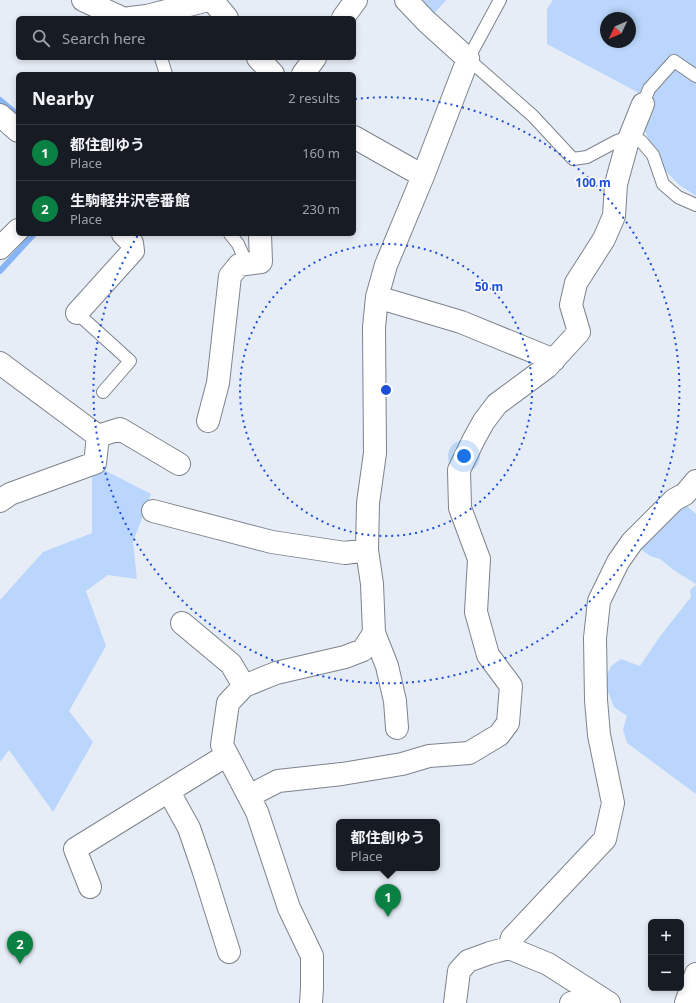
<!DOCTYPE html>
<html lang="en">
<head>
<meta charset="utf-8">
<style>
	:root { --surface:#171b24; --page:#20242c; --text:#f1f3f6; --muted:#9ea1a6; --line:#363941; --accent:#0b8043 }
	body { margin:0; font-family:"Noto Sans","Noto Sans JP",sans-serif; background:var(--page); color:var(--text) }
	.controls { position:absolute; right:12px; bottom:12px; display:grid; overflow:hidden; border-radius:6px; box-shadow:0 2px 6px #0003 }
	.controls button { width:36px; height:36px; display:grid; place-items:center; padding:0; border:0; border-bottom:1px solid var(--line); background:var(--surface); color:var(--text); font:20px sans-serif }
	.compass { position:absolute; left:600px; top:12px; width:36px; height:36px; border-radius:50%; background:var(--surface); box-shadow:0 2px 6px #0003; rotate:226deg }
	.you { position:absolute; left:464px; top:456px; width:14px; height:14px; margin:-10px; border:3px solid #fff; border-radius:50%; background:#1a73e8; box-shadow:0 0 0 6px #1a73e833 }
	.badge { display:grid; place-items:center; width:26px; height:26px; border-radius:50%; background:var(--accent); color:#fff; font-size:13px; font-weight:700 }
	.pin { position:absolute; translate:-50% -33px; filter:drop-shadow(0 1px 2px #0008) }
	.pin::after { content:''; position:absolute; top:21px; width:14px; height:12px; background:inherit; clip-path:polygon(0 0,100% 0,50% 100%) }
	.popup { position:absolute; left:336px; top:819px; width:104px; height:52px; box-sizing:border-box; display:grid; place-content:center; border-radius:6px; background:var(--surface); filter:drop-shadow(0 1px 3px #0005); font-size:13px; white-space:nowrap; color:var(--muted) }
	.popup b { font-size:15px; color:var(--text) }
	.popup::after { content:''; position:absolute; left:50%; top:100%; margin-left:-8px; border:8px solid transparent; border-top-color:var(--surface) }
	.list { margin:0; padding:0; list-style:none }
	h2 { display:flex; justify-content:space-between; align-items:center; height:52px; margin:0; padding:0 16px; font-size:17px }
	h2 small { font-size:13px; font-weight:400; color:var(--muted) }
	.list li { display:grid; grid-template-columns:26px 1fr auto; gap:12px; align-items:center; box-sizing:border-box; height:56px; padding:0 16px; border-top:1px solid var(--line) }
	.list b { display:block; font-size:15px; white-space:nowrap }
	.list p { margin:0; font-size:13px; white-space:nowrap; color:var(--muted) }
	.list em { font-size:13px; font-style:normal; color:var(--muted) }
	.icon { flex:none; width:22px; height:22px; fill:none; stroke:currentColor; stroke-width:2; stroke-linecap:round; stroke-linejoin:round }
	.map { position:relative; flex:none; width:696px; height:1003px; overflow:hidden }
	.search { position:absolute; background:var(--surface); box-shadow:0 2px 6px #0003; left:16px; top:16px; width:340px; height:44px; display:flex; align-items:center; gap:10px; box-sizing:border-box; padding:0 14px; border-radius:6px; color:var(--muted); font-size:15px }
	.panel { position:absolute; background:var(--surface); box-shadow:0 2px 6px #0003; left:16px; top:72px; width:340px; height:164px; border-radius:6px }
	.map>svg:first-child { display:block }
</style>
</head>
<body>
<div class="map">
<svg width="696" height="1003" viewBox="0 0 696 1003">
	<rect width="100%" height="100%" fill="#e7edf7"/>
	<path fill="#bad6fc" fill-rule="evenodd" d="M416,0H446L431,17Z
		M553,0H696V196L678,184L661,166L644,129L654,101L547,44V9ZM606,18H630V42H606Z
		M104,470L151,494L133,542L137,579L108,575L86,591L106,646L69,711L93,742L53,812L9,750L0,762V600L43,552L92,533V474Z
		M686,505L696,514V584L675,571L660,559L650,556L639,548L679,506Z
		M696,585V794L627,743L623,729L627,716L614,707L604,682L611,666L621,659L640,666L661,635L691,597L690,590Z"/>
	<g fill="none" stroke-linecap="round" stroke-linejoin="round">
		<path stroke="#88b5f4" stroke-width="6" d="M0,100L18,115
			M0,271L34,234"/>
		<defs>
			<path id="service" d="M500,0L468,59L533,116L573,159L587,157L617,141L630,136L641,141L653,155L663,184L678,197L696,205
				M161,58L166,74
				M643,104L649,89L674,61L696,76
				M230,234L238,244L247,264
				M77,313L130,361L103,392"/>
			<path id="minor" d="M83,0L122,18
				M212,0L227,18
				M130,18L147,16L208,0
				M343,18L356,0
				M258,58L273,74
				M303,74L315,58
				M0,115L18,131
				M354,137L423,176
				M0,248L18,230
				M377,297L461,322L554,360
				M77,313L133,251L132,243L123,234
				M0,363L98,436L95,463L10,494L0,501
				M208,421L218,383L230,276L239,265L261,262L260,234
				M98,436L120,429L179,464
				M153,511L272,542L345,553L367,550
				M182,623L231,664L244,686
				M374,633L387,666L395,701L397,728
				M169,792L189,828L203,869L229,952
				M249,796L278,781L342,774L402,764L429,756L469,753L499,735L508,723L511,686L488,655L476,612L479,559L460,508L459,470L474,439L484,421L497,404L547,367L579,332L571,305L576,283L604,239L614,216L616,184L627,144L643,104
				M90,887L75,849L227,755
				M509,948L512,938L605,839L613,803L599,735L596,700L595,638L599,601L618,562L632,542L674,500L685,494L696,481
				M311,1003L312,988V956L289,908L257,812L222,745L228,703L244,686L276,673L345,657L363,650L374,633L372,584L367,550L368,503L375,453L374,327L377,297L386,265L423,176L468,59L426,21L406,0
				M455,1003L459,971L468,961L490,953L509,948L548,964L609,1003
				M571,1003L598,996
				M686,1003L696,974"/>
		</defs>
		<use href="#service" stroke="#7d838b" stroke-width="14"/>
		<use href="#minor" stroke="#7d838b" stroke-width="24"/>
		<use href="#service" stroke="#fff" stroke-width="12"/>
		<use href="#minor" stroke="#fff" stroke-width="22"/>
	</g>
	<g fill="none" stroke="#1d4ed8" stroke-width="2" stroke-dasharray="2 4">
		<circle cx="386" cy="390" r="146"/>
		<path d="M355 99A293 293 0 1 1 138 235"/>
	</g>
	<circle cx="386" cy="390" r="6" fill="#1d4ed8" stroke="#fff" stroke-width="2"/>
	<g font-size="12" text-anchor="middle" font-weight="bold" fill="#1d4ed8" stroke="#fff" stroke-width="3" stroke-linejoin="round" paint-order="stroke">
		<text x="593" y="187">100 m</text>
		<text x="489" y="291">50 m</text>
	</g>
</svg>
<div class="controls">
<button>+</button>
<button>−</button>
</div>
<svg class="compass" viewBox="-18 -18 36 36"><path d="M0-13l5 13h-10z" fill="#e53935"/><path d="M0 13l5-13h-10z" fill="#9ea1a6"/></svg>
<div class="you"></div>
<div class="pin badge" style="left:388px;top:917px">1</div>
<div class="popup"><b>都住創ゆう</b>Place</div>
<div class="pin badge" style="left:20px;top:964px">2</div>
<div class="search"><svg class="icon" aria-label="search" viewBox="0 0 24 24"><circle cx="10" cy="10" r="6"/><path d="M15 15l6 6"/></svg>Search here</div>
<section class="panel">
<h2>Nearby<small>2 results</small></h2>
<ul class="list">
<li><span class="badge">1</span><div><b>都住創ゆう</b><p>Place</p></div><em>160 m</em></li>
<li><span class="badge">2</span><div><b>生駒軽井沢壱番館</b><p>Place</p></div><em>230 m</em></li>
</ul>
</section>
</div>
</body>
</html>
